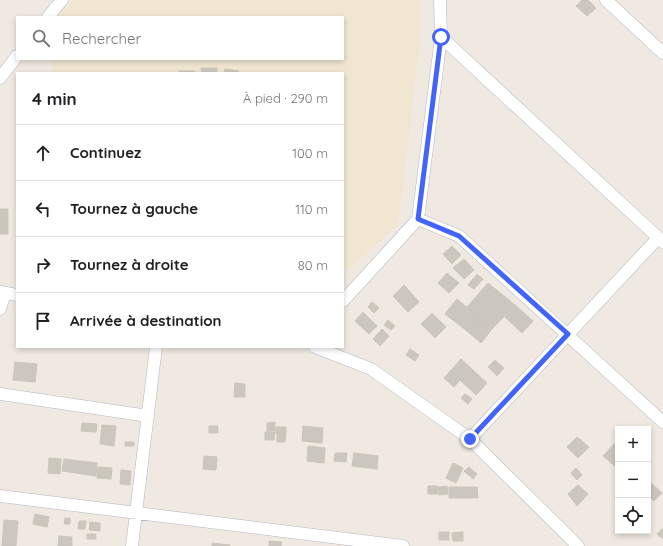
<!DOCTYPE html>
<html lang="fr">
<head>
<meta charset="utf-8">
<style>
	:root { --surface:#fff; --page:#f6f6f6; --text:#202124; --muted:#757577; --line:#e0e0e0 }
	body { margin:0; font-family:Quicksand,sans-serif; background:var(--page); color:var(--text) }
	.controls { position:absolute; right:12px; bottom:12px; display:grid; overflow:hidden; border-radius:0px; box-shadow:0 2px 6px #0003 }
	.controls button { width:36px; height:36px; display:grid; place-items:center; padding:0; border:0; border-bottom:1px solid var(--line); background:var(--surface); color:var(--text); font:20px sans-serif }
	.stop { position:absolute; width:12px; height:12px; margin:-9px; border:3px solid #4264fb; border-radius:50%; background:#fff }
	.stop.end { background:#4264fb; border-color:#fff; box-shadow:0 1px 4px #0008 }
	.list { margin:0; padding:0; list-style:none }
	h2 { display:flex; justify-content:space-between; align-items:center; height:52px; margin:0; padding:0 16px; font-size:17px }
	h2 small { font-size:13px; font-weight:400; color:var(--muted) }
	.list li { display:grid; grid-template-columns:26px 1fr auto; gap:12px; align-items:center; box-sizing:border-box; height:56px; padding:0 16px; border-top:1px solid var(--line) }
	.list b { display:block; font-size:15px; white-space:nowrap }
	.list em { font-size:13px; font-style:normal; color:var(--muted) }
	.icon { flex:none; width:22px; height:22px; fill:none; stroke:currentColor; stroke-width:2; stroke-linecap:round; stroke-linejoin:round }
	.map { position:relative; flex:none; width:663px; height:546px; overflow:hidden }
	.search { position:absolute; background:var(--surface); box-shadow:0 2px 6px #0003; left:16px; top:16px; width:328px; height:44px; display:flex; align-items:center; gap:10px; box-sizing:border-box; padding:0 14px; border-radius:0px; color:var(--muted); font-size:15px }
	.panel { position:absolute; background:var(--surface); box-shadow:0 2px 6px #0003; left:16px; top:72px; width:328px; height:276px; border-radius:0px }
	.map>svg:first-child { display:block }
</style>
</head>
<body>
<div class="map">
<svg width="663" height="546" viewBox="0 0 663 546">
	<rect width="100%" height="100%" fill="#efe9e1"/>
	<path fill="#f0e6d1" d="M73,0H419L420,40L398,225L348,270L343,265V73H52L51,59H343V17H59Z"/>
	<path fill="#cbc7bf" stroke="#cbc5ba" d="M582,0H588L596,8L587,16L576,6Z
		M201,68H217V73H202Z
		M225,69L239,71V73H224Z
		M179,71H195V73H179Z
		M0,209H8V234H0Z
		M452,246L461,255L452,264L443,254Z
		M464,259L474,270L464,279L453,268Z
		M447,273L459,283L449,293L438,283Z
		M477,274L483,279L474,289L468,285Z
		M488,283L515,305L492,329L467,307Z
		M404,285L419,302L408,312L393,296Z
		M457,299L478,317L467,331L445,314Z
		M372,302L379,308L374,313L368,307Z
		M515,305L533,321L522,333L505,317Z
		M363,312L377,326L369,334L355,321Z
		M432,313L446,327L435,338L421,324Z
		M478,317L492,329L481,343L467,331Z
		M388,320L395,326L391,330L384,325Z
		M382,329L389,336L380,346L373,339Z
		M410,349L419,355L415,361L406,355Z
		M461,359L487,383L476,395L460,380L454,387L444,378Z
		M495,360L504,368L497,376L488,367Z
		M15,362L37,364L35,382L13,380Z
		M235,383L245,384V397H234Z
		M465,394L472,399L468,404L461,398Z
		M275,422V431H267V423Z
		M82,423L97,424L96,432L81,431Z
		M102,425L116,426L114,446L100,444Z
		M209,426H218V433H209Z
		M303,426L323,428L322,443L302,441Z
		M276,427H286V433H276Z
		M265,432H275L274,440H265Z
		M277,433L286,434L285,442H277Z
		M577,437L589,447L578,458L567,447Z
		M125,442H134V446H125Z
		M614,444L618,447V463L615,466L603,456Z
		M308,446L325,448L324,463L307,461Z
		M335,453H347L346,462L334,461Z
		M354,453L378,456L377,469L352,466Z
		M204,456L217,457L216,470L203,469Z
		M49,458L61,459L60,474L48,473Z
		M64,459L97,463L96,476L62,471Z
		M453,463L463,468L456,483L446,478Z
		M98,467L112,468L111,479L97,478Z
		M469,467L477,474L473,479L464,471Z
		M576,468L582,475L577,480L571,473Z
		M121,470L131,471L130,485L120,484Z
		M650,482L662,493L654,501L648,495Z
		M578,485L588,494L577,506L568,494Z
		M428,486H438V494H428Z
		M447,486L448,494L439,495V487Z
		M449,487H477L478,498H449Z
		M35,514L49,517L47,527L33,524Z
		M65,518H70V524H64Z
		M4,520L18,521L16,546H2Z
		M79,521H86L85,529H78Z
		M90,522L100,523V531L89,530Z
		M663,528V539L657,534Z
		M439,532H449V540H439Z
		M463,532V541H453L452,533Z
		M87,534H96V539H87Z
		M59,536L72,537V546H58Z
		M269,541L282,542L281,546H269Z
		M212,543L230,545V546H212Z"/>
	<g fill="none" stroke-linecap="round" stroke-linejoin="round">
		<defs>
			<path id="minor" d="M606,0L663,53
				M48,17L62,0
				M441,37L663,242
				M0,78L17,56
				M418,219L459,236L663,422
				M0,292L17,295
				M343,301L418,219L441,37L440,0
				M0,309L5,293
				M315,347L371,369L470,439L578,546
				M0,394L148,416
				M470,439L658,238
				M0,496L403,546
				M132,546L156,347"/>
		</defs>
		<use href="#minor" stroke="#b4b7c1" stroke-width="13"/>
		<use href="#minor" stroke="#fff" stroke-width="12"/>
	</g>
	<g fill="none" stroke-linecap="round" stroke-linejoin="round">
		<path stroke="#4264fb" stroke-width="5" d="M441,37L418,219L459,236L568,334L470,439"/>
	</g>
</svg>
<div class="controls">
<button>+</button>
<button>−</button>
<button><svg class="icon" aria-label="locate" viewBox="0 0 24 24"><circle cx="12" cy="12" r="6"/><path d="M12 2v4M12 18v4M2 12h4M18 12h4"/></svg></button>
</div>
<div class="stop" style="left:441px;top:37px"></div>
<div class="stop end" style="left:470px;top:439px"></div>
<div class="search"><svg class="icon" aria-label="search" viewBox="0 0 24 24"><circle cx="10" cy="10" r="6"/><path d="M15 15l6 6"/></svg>Rechercher</div>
<section class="panel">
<h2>4 min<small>À pied · 290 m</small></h2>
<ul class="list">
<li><svg class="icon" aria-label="ahead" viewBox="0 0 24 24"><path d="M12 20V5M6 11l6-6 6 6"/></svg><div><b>Continuez</b></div><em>100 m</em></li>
<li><svg class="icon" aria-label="left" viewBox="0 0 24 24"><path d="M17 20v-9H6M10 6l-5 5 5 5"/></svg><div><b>Tournez à gauche</b></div><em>110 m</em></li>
<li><svg class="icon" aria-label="right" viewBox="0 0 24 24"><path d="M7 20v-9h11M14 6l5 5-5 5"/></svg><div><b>Tournez à droite</b></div><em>80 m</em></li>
<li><svg class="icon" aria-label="arrive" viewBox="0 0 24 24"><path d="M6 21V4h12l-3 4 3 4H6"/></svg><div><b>Arrivée à destination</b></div></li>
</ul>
</section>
</div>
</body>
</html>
